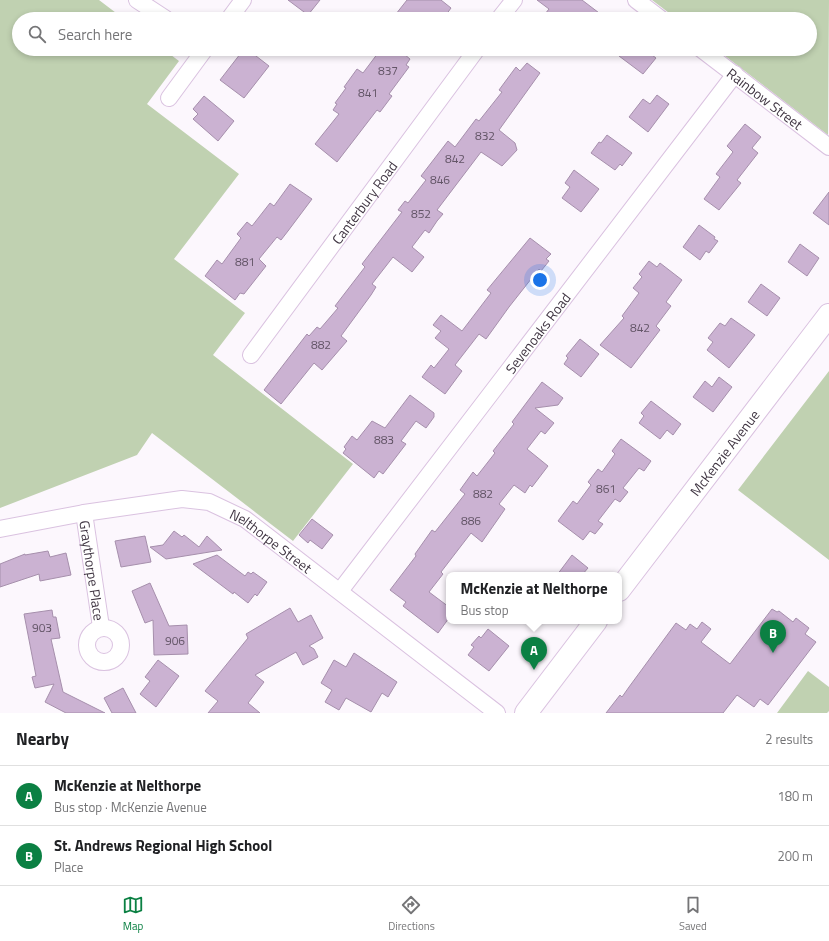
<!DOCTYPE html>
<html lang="en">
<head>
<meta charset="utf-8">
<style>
	:root { --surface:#fff; --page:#f2f2f2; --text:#202124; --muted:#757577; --line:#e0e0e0; --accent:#0b8043 }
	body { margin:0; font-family:"Titillium Web",sans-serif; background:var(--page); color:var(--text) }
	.you { position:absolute; left:540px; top:280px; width:14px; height:14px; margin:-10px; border:3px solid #fff; border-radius:50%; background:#1a73e8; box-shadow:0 0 0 6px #1a73e833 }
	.badge { display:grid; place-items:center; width:26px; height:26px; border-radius:50%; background:var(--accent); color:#fff; font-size:13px; font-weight:700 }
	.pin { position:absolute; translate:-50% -33px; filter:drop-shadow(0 1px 2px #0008) }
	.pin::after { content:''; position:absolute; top:21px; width:14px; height:12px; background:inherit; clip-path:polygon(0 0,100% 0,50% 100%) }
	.popup { position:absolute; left:446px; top:572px; width:176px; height:52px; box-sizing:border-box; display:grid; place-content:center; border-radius:8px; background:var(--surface); filter:drop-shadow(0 1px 3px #0005); font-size:13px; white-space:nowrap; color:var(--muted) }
	.popup b { font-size:15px; color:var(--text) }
	.popup::after { content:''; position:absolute; left:50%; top:100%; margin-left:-8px; border:8px solid transparent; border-top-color:var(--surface) }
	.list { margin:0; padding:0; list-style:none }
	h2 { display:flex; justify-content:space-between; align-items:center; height:52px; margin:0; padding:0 16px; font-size:17px }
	h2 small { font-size:13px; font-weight:400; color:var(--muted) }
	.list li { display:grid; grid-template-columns:26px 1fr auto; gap:12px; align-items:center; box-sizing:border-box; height:60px; padding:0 16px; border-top:1px solid var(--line) }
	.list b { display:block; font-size:15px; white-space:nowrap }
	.list p { margin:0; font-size:13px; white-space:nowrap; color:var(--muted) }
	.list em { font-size:13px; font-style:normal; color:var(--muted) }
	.icon { flex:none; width:22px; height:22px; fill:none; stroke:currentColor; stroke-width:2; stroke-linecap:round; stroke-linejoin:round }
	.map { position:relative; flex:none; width:829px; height:713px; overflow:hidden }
	.search { position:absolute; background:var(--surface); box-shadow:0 2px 6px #0003; left:12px; right:12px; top:12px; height:44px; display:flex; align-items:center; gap:10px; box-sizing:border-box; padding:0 14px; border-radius:22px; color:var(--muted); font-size:15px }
	.sheet { height:172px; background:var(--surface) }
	nav { display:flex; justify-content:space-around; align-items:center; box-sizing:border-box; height:56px; border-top:1px solid var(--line); background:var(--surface); font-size:11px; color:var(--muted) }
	nav a { display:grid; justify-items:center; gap:2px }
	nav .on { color:var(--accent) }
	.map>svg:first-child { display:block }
</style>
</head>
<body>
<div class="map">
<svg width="829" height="713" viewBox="0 0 829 713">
	<rect width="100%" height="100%" fill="#fcf7fd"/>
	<path fill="#c0d1b1" d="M0,0H99L124,19H19V49H163L179,61L147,104L239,174L174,259L245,313L213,355L353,464L293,541L152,433L137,455L0,508Z
		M652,0H829L828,135L716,49H810V19H677Z
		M829,371V560L738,490Z
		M808,671L829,687V711L827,713H777Z"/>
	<path fill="#cbb2d2" stroke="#a68fac" d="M288,0H320L308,15Z
		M407,0H441L451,8L443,19H438L430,13L425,19H392Z
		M537,0H582L607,19H541L549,9Z
		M244,49H247L269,66L244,98L220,80Z
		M381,49H407L404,54L410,59L406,65L409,67L389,94L392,96L380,112L377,110L337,162L315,144L339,114L333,110L337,104L335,103L346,88L344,87L357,69L363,73Z
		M624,49H644L656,58L643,74L619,56Z
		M527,63L540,73L499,130L515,143L517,150L502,166L481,152L437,210L443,214L437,221L429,233L425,230L412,247L424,257L412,272L393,257L372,284L376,287L371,295L341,336L347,341L322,370L314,363L281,404L264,390L307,334L309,336L317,327L320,329L338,308L335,306L365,267L362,264L402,212L398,210L405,201L408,203L426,180L421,176L448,141L455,147L476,119L479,121L502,92L499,90L516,67L520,71Z
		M657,95L669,104L648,132L629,117L643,99L650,104Z
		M204,96L234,121L218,141L193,119L198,114L193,109Z
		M745,124L761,137L752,148L758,153L737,180L741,183L719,210L704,199L720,177L716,174L733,152L727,146Z
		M607,135L632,153L622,166L620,164L615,170L591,153L599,142L601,143Z
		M574,170L599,189L581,212L562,198L570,187L565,183Z
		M290,184L312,199L288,231L281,240L277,237L259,259L266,266L244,294L240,293L235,300L205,276L217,260L222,264L241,238L237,234L247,222L252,226L270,203L274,206Z
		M829,192V225L813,213Z
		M699,225L715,237L714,239L718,241L709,253L706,251L700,260L683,247Z
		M530,238L551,254L546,259L549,261L541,271L539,269L509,307L486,339L479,334L455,365L462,371L445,394L422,377L431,365L434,368L449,349L435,338L441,331L433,325L441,315L462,331L491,293L487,290Z
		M800,244L819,258L807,276L788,262Z
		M649,261L657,267L660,263L682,280L666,302L671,306L656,326L660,330L631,368L600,345L624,318L622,316L639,293L633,288L642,277L639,274Z
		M761,284L780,298L767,316L748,302Z
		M731,318L755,335L729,368L707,350L713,342L708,338L720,323L725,326Z
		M580,339L599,354L581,377L564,364L568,358L566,356Z
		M719,377L732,387L713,412L693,397L705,381L712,387Z
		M542,382L563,398L558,405L535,408L554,423L545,434L541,431L527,449L548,466L532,487L530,485L525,493L514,485L499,504L505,509L482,542L471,533L441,572L443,574L429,592L449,607V618L438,633L403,606L406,602L390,590L416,556L415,554L432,530L435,532L465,494L460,490L473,472L477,476L495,453L493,451L514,424L512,422Z
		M410,395L434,413V417L426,428L416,421L401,441L406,444L383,474L379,471L374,478L343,453L346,449L344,447L352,436L357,440L372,421L385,428Z
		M651,401L681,424L673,435L667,430L660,439L639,423L644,416L641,413Z
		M621,439L651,461L644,471L639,468L623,488L628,492L620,502L615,499L598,521L603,524L595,534L590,531L583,540L558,521L573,501L577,504L591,485L588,482L598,469L602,472L615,454L612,451Z
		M312,519L333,535L322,549L310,540L308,543L299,535Z
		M174,531L182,537L184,535L199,547L207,536L222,550L166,559L150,547L163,545Z
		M145,536L151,562L121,567L115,541Z
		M48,551L50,557L66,553L71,575L40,581L39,574L0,587V564L25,554V555Z
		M217,555L245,576L248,572L251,574L253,572L267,582L257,596L255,594L248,603L234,592L233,594L193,564Z
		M572,555L588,568L582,575H557Z
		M150,583L169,626L187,625L188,654L154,655L153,620L145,623L132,591Z
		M290,608L298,622L311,615L323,638L309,646L314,649L318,657L303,665L296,652L255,675L264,682L248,703L260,713H208L218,701L205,691L248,638L246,634Z
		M772,609L777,612L779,611L793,622L796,618L809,628L805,634L816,642L768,705L760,699L754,707L737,695L723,713H606L620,695L622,697L629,687L676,623L686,630L690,624L697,629L702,622L711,629L701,642L730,664Z
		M52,610L53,617H56L60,638L51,639L63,692L105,713H66L45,702L54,684L35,688L32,677L36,676L24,614Z
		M488,629L509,646L489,671L468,655L474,647L471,645L479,636L481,638Z
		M354,653L397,682L388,697L382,693L371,712L346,698L339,710L325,702L332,690L321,683L334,660L346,667Z
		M158,660L179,676L156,707L140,694L150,681L145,677Z
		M123,688L136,713H112L104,698Z"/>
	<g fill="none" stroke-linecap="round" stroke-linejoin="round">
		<defs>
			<g id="minor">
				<path d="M137,0L166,19"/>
				<path d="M636,0L661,19"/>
				<path d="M229,19L243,0"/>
				<path d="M499,19L514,0"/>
				<path id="s1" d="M701,49L829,147"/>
				<path d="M169,98L205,49"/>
				<path id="s2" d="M251,355L477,49"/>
				<path id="s3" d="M84,513L101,627"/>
				<path id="s4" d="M0,529L84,513L182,499L209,502L245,519L497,713"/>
				<path id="s5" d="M340,591L735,74"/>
				<circle cx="104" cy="645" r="17"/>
			</g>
			<g id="secondary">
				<path id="s6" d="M619,590L829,315"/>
				<path d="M526,713L596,621"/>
			</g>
		</defs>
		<use href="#minor" stroke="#dac2e0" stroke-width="18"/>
		<use href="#secondary" stroke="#dac2e0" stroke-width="24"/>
		<use href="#minor" stroke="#fff" stroke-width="16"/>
		<use href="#secondary" stroke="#fff" stroke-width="22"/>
	</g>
	<g text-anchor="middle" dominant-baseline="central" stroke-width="3.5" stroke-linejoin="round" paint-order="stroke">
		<g font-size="12" fill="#635567">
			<text x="388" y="70">837</text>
			<text x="368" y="92">841</text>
			<text x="485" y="135">832</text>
			<text x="455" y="158">842</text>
			<text x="440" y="179">846</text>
			<text x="421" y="213">852</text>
			<text x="245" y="261">881</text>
			<text x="640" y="327">842</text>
			<text x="321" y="344">882</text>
			<text x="384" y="439">883</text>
			<text x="606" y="488">861</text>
			<text x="483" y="493">882</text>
			<text x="471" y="520">886</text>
			<text x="42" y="627">903</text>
			<text x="175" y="640">906</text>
		</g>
		<g font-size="14" fill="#403643" stroke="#fff">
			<text stroke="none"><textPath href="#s1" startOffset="81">Rainbow Street</textPath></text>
			<text stroke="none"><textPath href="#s2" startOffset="190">Canterbury Road</textPath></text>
			<text stroke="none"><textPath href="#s5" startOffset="325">Sevenoaks Road</textPath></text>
			<text stroke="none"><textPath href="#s6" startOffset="173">McKenzie Avenue</textPath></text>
			<text stroke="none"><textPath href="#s4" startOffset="285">Nelthorpe Street</textPath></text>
			<text stroke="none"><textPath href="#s3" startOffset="58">Graythorpe Place</textPath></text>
		</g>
	</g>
</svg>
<div class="you"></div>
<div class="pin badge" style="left:534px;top:670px">A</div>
<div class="popup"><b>McKenzie at Nelthorpe</b>Bus stop</div>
<div class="pin badge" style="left:773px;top:653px">B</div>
<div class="search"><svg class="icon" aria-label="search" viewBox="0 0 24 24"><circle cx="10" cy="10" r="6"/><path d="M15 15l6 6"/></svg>Search here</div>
</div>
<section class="sheet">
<h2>Nearby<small>2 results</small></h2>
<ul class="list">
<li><span class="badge">A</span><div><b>McKenzie at Nelthorpe</b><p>Bus stop · McKenzie Avenue</p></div><em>180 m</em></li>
<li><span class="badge">B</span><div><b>St. Andrews Regional High School</b><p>Place</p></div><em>200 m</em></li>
</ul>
</section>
<nav>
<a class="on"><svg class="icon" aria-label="map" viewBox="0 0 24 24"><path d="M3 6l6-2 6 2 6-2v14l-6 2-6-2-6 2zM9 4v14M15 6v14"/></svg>Map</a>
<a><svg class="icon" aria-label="directions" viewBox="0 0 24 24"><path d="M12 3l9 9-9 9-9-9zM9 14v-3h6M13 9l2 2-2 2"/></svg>Directions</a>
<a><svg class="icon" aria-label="saved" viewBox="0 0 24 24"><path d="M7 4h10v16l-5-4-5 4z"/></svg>Saved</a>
</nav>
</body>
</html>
